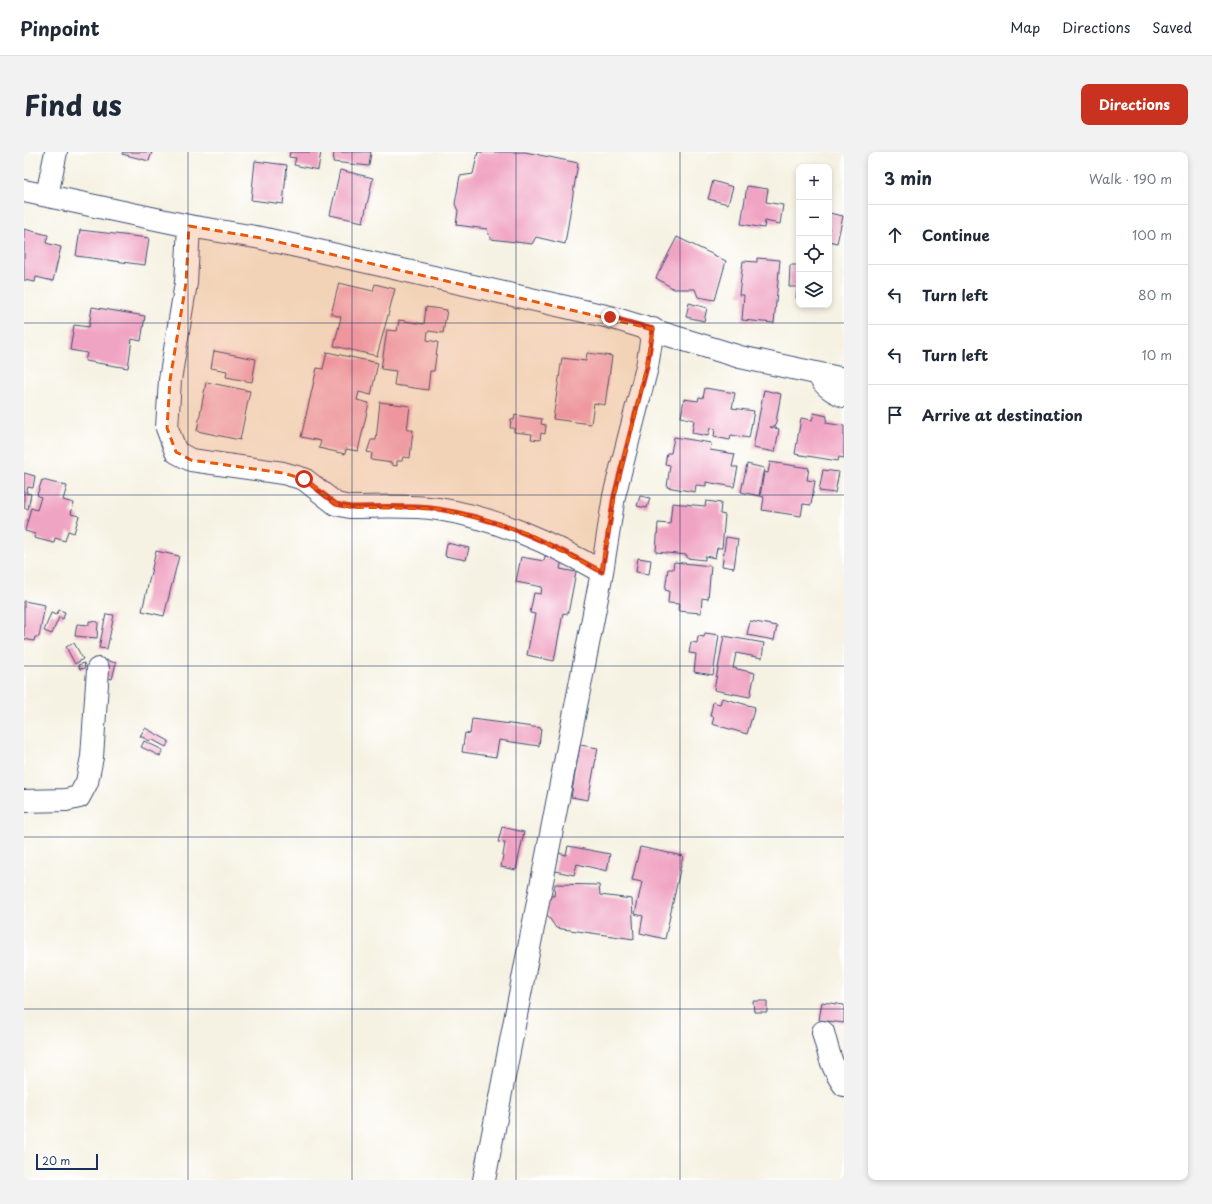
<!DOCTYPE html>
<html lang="en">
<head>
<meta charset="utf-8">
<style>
	:root { --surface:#fff; --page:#f2f2f3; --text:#1f2937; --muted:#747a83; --line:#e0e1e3; --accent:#c8321e }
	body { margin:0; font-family:"Playpen Sans",sans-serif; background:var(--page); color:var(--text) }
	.controls { position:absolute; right:12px; top:12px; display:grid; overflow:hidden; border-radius:8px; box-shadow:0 2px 6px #0003 }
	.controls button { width:36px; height:36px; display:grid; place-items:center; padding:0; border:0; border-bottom:1px solid var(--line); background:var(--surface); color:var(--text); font:20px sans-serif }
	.scale { position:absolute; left:12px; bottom:10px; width:62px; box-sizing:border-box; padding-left:4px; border:2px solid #1b2f5e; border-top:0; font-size:11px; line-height:14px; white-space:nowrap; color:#1b2f5e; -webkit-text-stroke:3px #fff; paint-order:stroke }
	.stop { position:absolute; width:12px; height:12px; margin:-9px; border:3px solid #c8321e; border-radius:50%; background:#fff }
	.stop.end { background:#c8321e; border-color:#fff; box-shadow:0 1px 4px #0008 }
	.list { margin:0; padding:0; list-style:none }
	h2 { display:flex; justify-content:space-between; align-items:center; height:52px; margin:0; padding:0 16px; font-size:17px }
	h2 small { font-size:13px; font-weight:400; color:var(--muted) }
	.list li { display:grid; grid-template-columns:26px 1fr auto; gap:12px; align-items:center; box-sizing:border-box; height:60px; padding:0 16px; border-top:1px solid var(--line) }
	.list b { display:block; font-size:15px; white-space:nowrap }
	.list em { font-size:13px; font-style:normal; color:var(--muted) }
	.icon { flex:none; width:22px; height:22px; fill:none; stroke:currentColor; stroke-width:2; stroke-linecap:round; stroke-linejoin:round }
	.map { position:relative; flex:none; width:820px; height:1028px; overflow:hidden; border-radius:8px }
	header { display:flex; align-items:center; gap:24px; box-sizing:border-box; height:56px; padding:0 20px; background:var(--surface); border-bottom:1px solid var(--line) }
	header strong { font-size:19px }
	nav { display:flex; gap:22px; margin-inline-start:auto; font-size:14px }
	.intro { display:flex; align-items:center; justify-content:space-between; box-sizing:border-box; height:96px; padding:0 24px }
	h1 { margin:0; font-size:28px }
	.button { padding:10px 18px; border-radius:8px; background:var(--accent); color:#fff; font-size:14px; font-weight:700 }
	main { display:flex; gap:24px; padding:0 24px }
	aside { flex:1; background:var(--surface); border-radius:8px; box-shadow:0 2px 6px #0003 }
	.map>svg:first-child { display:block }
</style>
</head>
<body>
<header>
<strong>Pinpoint</strong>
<nav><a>Map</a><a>Directions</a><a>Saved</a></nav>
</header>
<div class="intro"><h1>Find us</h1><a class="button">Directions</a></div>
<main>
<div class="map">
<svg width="820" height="1028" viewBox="0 0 820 1028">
	<rect width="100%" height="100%" fill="#fff"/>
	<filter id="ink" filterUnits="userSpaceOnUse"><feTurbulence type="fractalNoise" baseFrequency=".025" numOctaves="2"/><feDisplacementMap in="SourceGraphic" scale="8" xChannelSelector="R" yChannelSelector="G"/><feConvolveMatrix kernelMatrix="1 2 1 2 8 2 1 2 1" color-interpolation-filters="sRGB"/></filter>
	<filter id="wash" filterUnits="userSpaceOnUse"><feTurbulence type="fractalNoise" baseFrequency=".012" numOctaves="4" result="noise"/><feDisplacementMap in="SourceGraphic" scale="16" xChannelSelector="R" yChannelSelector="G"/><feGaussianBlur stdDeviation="0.9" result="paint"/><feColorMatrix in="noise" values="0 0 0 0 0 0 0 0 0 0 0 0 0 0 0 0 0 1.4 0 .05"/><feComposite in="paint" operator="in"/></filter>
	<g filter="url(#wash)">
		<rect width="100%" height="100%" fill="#f6f2e3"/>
		<g id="blocks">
			<path fill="#f0a4c3" d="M99,0H128L125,9L98,2Z
				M266,0H297L294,18L270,13L272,6L265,5Z
				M310,0H347L345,14L309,10Z
				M454,0H501L554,11L541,92L512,85L508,92L467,87L463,77L432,73L434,59L431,52L436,24L449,22Z
				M231,9L263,13L259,52L227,48Z
				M316,18L349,26L339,70L306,63Z
				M689,29L709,35L704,52L684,47Z
				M723,34L744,37L742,50L759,53L756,72L741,69L740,76L717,72Z
				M805,61L819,64L813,91L805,89Z
				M0,77L24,83L22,91L37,95L29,129L12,125L11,130L0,128Z
				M56,78L125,86L121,113L52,104Z
				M653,85L702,109L691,148L674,145L671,137H650L632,126Z
				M733,106L756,108L750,171L718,168L720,143H715L719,109L733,110Z
				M766,113H775V146H772L773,135H765Z
				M315,131L349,139L351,132L371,137L353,204L310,194L317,165L307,162Z
				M665,151L683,156L680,169L662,165Z
				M68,155L121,164L117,189L108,187L104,216L61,209L63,201L46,198L50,173L65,175Z
				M402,155L423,158L419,181L404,179L403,188L414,190L410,219H406L404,238L370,233L372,219L357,217L363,178L373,179L375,168L400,172Z
				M190,199L232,207L228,230L202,225L203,219L187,216Z
				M303,200L354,211L347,243L335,240L333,248L345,251L334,299L322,297L321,302L295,296L297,289L277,285L293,216L299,217Z
				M563,201L588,204L581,253L570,251L567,272L529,267L538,206L562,209Z
				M182,230L226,239L216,288L173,279Z
				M681,236L711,241L708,256L730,259L725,286L707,283L706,288L690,285L691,277L686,276L684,284L668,281L670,268L657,265L660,247L674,249L675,245L679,246Z
				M740,238L757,242L751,275H746L755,277L751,300L729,296Z
				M356,250L386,254L383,278H389L386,306L379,305L378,309H373V314L368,313V311L347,308L348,301L343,300L347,288H352Z
				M790,261L803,264L802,271L820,274V306L815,305L814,309L771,302L777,266L788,268Z
				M491,263L518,267L517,272L522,273L521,282L517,281L516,288L507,287L508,282L490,280V276H486L487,267L490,268Z
				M650,285L687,291L686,298L711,302L708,315H714L710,335L682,330V334L672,333L671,340L643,335L646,313L641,312L643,301H647Z
				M746,310L785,316L783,328L791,329L787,353L779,352L777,364L738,358L740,345L736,344L740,320L744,321Z
				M723,312L740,316L735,344L717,340Z
				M799,318L815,320L811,341L795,339Z
				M0,321L11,324L9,336L4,335L2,341L7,342L4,357L0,356Z
				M18,328L43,334L39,348L50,351L47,362L55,364L50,381L44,379L41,389L31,386L30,391L10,386L11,382L1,379L7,356L13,358L17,345L13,343Z
				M616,344L626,346L623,356L613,354Z
				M682,349L697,351L696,362L701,363L698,396H693L691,406L681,404V408L663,406V403L632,400L634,371L646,372L648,351L681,354Z
				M702,385L714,387L710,416L698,414Z
				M423,391L445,396L442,408L421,404Z
				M132,399L155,404L140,464L118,459Z
				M521,404L538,407L536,417L552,420L544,462L539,461L530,509L503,503L511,462L506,461L510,441L517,442L518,435L492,430L497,405L520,409Z
				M614,406L627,408L625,422L612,420Z
				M650,410L687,414L684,447L678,446L677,461L654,459L655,452L644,451L645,439L641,438L644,417H649Z
				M0,449L21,453L15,485H11L10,489L0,487Z
				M35,458L41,460L39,467L35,465L28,482L20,479L27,461L32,463Z
				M82,462L90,463L83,497L75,496Z
				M65,469L74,470L73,486L51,484L53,472L65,473Z
				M726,469L753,474L750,488L723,483Z
				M681,481L695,483L689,523L670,520L672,502L665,501L667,490L673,491L674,484L680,485Z
				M700,484L740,491L738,506L712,501L709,516L731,521L726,545L690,538Z
				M50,491L59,507L51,512L42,495Z
				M82,508L92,511L88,527L81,525Z
				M60,511L61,516L56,517L54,513Z
				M698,546L731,555L723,582L688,572L690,565L686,564L689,550L696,552Z
				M448,567L517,576L515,594L475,588L472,605L438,600L441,581L446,582Z
				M121,576L145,589L142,595L127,587L126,589L116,584Z
				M120,589L139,598L136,604L117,595Z
				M556,593L574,596L564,648L547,645Z
				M478,675L500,680L492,718L477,715L481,691L474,690Z
				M544,694L586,702L583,719L553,712L550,723L531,719L535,701L542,703Z
				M616,695L659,704L641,787L616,781L619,764L611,762L618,730L608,728Z
				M531,732L575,733L576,743L608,747L610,787L532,776L522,761V744H530Z
				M729,849H743V860H730Z
				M798,850L820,853V871L795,868Z"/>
		</g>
	</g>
	<g filter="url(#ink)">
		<use href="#blocks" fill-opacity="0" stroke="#3c4c72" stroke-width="1"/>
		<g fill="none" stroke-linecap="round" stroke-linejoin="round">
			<defs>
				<path id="minor" d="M0,39L165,74L237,86L586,165L716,205L820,227
					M23,43L32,0
					M165,74L162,131L146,228L143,276L152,300L167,308L259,321L280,327L312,352L326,355C355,355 385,353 414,357C473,366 527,391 578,420
					M794,222C800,234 808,239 820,244
					M0,649L42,648L55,645L63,630L68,605L74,517
					M799,880C804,899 808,917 820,933
					M460,1028L578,420L590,344L623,215L629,177"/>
			</defs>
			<use href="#minor" stroke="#3c4c72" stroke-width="24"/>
			<use href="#minor" stroke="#fff" stroke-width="22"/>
		</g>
	</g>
	<g fill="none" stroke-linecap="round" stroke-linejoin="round" filter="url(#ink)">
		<path stroke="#c8321e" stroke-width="5" d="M280,327L312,352L326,355C355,355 385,353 414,357C473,366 527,391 578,420L590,344L623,215L629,177L586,165"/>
	</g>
	<path fill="#e8590c" fill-opacity="0.2" stroke="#e8590c" stroke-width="3" stroke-dasharray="8 5" stroke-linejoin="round" d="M165,74L237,86L629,177L623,215L590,344L578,420L507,383L458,367L414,357L326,355L312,352L280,327L259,321L167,308L152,300L143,276L146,228L162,131Z"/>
	<path fill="none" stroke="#1b2f5e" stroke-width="1" stroke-opacity="0.55" d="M164,0V1028M328,0V1028M492,0V1028M656,0V1028M0,171H820M0,343H820M0,514H820M0,685H820M0,857H820"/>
</svg>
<div class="controls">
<button>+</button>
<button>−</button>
<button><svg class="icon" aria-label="locate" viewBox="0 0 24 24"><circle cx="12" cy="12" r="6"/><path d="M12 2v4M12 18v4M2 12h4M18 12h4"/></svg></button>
<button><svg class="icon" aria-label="layers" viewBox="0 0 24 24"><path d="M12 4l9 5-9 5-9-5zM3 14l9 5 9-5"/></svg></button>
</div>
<div class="scale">20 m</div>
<div class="stop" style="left:280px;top:327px"></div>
<div class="stop end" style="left:586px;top:165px"></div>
</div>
<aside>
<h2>3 min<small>Walk · 190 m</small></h2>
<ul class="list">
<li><svg class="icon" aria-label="ahead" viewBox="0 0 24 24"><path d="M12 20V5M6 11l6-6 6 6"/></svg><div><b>Continue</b></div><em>100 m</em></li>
<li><svg class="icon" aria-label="left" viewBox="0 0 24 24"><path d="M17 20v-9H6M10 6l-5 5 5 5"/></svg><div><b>Turn left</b></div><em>80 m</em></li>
<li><svg class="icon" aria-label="left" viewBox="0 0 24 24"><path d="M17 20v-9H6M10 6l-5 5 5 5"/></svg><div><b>Turn left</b></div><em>10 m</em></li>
<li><svg class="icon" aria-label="arrive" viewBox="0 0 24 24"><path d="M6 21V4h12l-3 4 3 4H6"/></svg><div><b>Arrive at destination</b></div></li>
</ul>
</aside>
</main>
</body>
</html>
